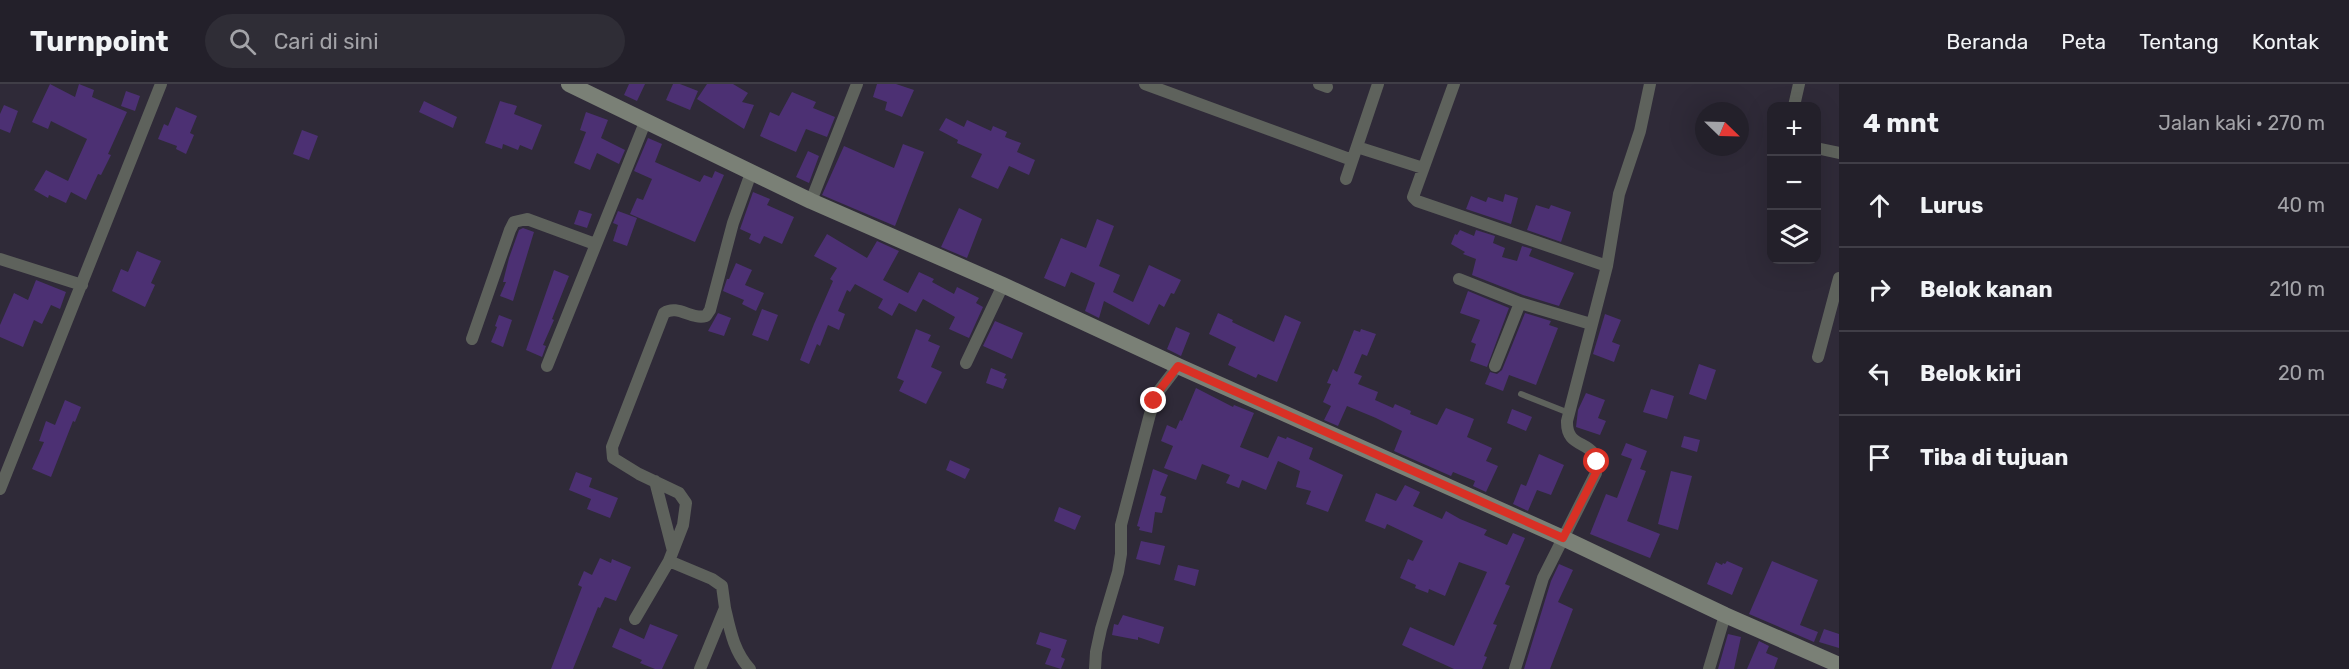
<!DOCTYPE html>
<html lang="id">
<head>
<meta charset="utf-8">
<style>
	:root { --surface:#23202a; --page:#2f2d36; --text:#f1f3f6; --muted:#a3a3a8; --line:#403e47 }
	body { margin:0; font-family:Rubik,sans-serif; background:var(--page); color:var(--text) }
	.controls { position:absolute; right:18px; top:18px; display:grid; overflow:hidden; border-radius:12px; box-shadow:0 6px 24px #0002 }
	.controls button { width:54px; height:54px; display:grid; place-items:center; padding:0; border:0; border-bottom:2px solid var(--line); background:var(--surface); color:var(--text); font:30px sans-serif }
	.compass { position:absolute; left:1695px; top:18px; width:54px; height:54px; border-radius:50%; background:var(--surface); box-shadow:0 6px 24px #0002; rotate:113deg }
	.stop { position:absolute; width:18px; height:18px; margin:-14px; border:4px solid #d93025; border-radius:50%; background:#fff }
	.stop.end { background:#d93025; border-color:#fff; box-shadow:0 2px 6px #0008 }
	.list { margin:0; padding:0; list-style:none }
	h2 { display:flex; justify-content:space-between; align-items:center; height:78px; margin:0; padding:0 24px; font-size:26px }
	h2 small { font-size:20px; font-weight:400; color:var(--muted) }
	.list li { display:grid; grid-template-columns:39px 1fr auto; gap:18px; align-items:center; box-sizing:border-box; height:84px; padding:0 24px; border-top:2px solid var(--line) }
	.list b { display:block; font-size:22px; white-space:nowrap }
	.list em { font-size:20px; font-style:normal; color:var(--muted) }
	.icon { flex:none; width:33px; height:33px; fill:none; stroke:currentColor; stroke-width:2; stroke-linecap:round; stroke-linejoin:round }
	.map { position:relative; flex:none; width:1839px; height:585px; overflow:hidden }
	header { display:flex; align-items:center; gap:36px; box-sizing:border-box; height:84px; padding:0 30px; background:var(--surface); border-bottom:2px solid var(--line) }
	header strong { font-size:28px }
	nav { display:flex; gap:33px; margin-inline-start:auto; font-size:21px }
	.search { width:420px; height:54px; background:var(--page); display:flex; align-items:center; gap:15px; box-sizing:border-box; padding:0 21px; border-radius:33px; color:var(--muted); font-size:22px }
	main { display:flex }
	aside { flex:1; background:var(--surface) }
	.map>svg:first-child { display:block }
</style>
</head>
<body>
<header>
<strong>Turnpoint</strong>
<div class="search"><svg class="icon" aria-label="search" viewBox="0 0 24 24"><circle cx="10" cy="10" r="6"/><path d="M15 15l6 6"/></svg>Cari di sini</div>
<nav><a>Beranda</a><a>Peta</a><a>Tentang</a><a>Kontak</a></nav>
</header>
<main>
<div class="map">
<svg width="1839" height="585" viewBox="0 0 1839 585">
	<rect width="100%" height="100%" fill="#2f2a38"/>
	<path fill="#4c3073" d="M50,0L75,13L79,0L94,6L92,13L127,28L108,70L111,71L101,91L98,90L86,116L71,108L66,119L49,111L48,114L34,106L46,86L68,97L87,55L51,37L48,45L32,38Z
		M629,0H645L637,17L624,11Z
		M673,0H680L698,7L690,26L666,16Z
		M707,0H733L748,9L742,18L754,21L744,45L697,15Z
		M877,0H896L914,6L902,33L885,26L887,18L873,13Z
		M126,7L140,12L135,27L121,22Z
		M792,8L816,18L813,24L835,33L827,53L806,45L796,68L760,52L770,28L779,32Z
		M424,17L457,33L453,44L419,28Z
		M500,17L517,22L514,30L542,41L532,66L520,61L518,66L503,60L502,65L485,59Z
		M4,21L18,27L10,49L0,45V30Z
		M176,23L197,32L190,49L194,51L186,70L176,65L177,62L158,55L164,40L168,42Z
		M586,28L608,36L601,54L625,66L619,80L597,69L590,86L574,79L586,48L580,46Z
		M946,34L964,43L967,36L991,47L993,42L1007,48L1005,53L1021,59L1017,68L1035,76L1029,91L1009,82L998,105L971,93L982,70L957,59L958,56L939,46Z
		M302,46L318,52L309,76L293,70Z
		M648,54L662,60L655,78L700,98L704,91L712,94L715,87L724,91L695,158L630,130L637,114L643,116L652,95L634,87Z
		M903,60L924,68L895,142L822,111L844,62L894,84Z
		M808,67L819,72L809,99L796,93Z
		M753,108L770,115L767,121L794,133L782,160L764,152L760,160L749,155L751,150L740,145Z
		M1505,110L1518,114L1511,140L1466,125L1471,112L1486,118L1488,113L1503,118Z
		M1536,121L1549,125L1551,121L1571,128L1561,158L1527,146Z
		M959,124L982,135L967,174L941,163Z
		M579,126L592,130L587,144L574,140Z
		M618,127L637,134L627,162L613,157L618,141L613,139Z
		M1097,135L1114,142L1099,182L1120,191L1113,208L1133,218L1149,181L1181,196L1174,210L1171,209L1164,223L1159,220L1149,241L1104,217L1099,234L1085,227L1095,199L1071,188L1065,203L1044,194L1061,154L1086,164Z
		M523,144L534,148L513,217L500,212L506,198H503L509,174L519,146Z
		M1460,146L1474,152L1476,146L1495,152L1493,159L1505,164L1502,173L1517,177L1522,162L1532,165L1529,172L1574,189L1559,222L1523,211L1472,191L1476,175L1463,170L1465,168L1451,160L1455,150L1457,151Z
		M827,150L867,174L877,157L899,167L883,196L908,209L919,188L934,195L932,198L954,210L957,203L979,214L976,219L983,223L969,254L949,245L955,233L923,215L916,228L899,219L892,232L878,224L883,215L855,200L850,208L847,206L838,227L845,230L839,246L828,241L820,262L817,260L809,280L800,276L814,240L833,197L830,195L837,184L814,172Z
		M137,167L161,177L151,199L155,201L145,223L112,207L121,185L128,188Z
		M736,179L752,186L745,201L764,209L756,227L742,220L744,216L723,207L727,195H729Z
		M554,186L569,192L552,235L554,236L543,261L546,262L542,273L526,266Z
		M36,196L66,208L60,225L51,221L42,240L34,236L23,263L0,253V241L14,209L28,216Z
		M1468,207L1509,224L1487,283L1470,277L1476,260L1471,258L1480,236L1460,229Z
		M762,225L778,231L768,257L752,251Z
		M718,229L731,234L724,252L708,247Z
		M1218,229L1233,236L1232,238L1274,258L1285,231L1301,238L1277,298L1258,290L1256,294L1228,281L1236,263L1209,250Z
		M1525,229L1551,237L1549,241L1558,244L1536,301L1509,291L1503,307L1485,300L1490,288L1497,290L1502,286Z
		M1605,230L1621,236L1612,258L1620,261L1614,278L1593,270Z
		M499,231L512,236L503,263L491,258L497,243L495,242Z
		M995,237L1023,249L1012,275L983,262Z
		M1176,243L1190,249L1181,272L1167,265Z
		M916,245L931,251L928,257L940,262L931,283L942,288L926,320L899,307L904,297L897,294Z
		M1361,245L1376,250L1367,272L1362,270L1354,289L1362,292L1358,300L1378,308L1375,316L1393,324L1395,320L1411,327L1410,330L1437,341L1446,324L1474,335L1467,353L1492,364L1486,377L1498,382L1486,408L1473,402L1475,397L1453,388L1451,392L1394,367L1402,347L1376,334L1347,322L1338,342L1324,336L1331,322L1323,318L1331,300L1327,299L1333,285L1337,288L1354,246L1360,248Z
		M1699,280L1716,286L1706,316L1689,310Z
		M991,284L1006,290L1004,294L1007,295L1003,305L986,299Z
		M1196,304L1233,323L1234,321L1254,329L1240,363L1268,374L1278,352L1286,355L1287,353L1313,364L1309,375L1343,391L1328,428L1306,420L1311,407L1296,403L1300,387L1278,377L1266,406L1242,396L1239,404L1226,399L1230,391L1202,380L1196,396L1164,384L1173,362L1161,357L1167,341L1176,345L1180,336L1182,337Z
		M1651,305L1674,312L1667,335L1643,328Z
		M1586,309L1605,316L1598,334L1606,337L1600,351L1576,343L1578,326Z
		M65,316L81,323L75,338L73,337L51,393L32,385L44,358L39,357L46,337L55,341Z
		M1512,325L1532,333L1526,347L1507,339Z
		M1684,352L1700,356L1697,368L1681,363Z
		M1626,359L1647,367L1640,385L1646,387L1627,437L1660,450L1650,474L1590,450L1606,410L1617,414L1632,375L1621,371Z
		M1539,370L1564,381L1551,411L1537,406L1528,427L1513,420L1521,400L1526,402Z
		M950,376L970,385L965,395L946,386Z
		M1153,385L1168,391L1160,411L1166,413L1162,429L1155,428L1152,449L1139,446L1140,443L1137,442Z
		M1671,387L1692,392L1678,446L1658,440Z
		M576,388L592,394L589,403L618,414L610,434L587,425L591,415L569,406Z
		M1405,401L1420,408L1413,422L1442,435L1446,427L1460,435L1487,446L1484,451L1507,461L1513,449L1525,454L1505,500L1510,502L1493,540L1497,541L1484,572L1487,573L1482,585H1454L1402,561L1410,543L1454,562L1487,488L1459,478L1445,512L1429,505L1428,509L1415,504L1416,501L1400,494L1408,475L1413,477L1423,457L1387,440L1385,445L1365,437L1376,409L1396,417Z
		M1059,423L1081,432L1075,446L1054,437Z
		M1141,457L1165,462L1160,481L1136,475Z
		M600,474L611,479L612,475L631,483L616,517L605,513L600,524L598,523L573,585H551L582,503L578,501L584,487L592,491Z
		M1727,477L1743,484L1732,511L1707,500L1716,478L1722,481L1723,479L1725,480Z
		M1772,477L1818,496L1800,541L1818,548L1814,558L1749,530Z
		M1559,480L1573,486L1558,518L1573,525L1550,585H1524L1551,497Z
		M1178,481L1199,486L1195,502L1174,496Z
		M1123,531L1164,543L1159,560L1138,553V556L1112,551L1114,540L1118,541Z
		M650,540L678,551L662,585H655L640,579L642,576L612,563L620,544L644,555Z
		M1824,545L1839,550V564L1819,558Z
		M1040,548L1067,556L1061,573L1065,575L1061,585L1045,580L1051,565L1036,560Z
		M1728,550L1741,553L1734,585H1718Z
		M1759,557L1769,562L1766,569L1778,574L1774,585H1747Z"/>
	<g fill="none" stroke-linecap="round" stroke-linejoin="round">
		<path stroke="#5e625c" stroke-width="6" d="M1521,310L1569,329"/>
		<path stroke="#5e625c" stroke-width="12" d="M1145,0L1352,76
			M1319,0L1327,3
			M1454,0L1413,113L1417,117L1607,182
			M1794,22L1799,0
			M1357,63L1423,84
			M1816,64L1839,69
			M1346,95L1378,0
			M811,117L857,0
			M0,175L82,201
			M1459,195L1520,219L1591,240
			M472,255L510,146L514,138L527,135L595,160
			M1818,273L1839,194
			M966,279L1003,201
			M547,282L646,36
			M1495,282L1520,219
			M655,397L673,467
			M0,405L161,0
			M725,524C730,546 734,568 750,585
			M635,535L669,477
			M700,585L725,524L722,502L712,495L669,477L683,441L686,419L679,409L639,390L613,374L612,363L664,229C678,220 691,236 706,232L710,226L733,139L751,89
			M1095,585L1096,568L1101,545L1118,488L1121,470V441L1150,330L1158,308L1178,282
			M1515,585L1543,494L1596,389C1601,351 1566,370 1567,337L1607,182L1619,110L1640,47L1650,0
			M1709,585L1725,531"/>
		<path stroke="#7a8076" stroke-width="16" d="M569,0L811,117L1003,201L1178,282L1563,454L1725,531L1839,581"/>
	</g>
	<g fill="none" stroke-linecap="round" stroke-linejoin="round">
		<path stroke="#d93025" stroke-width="8" d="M1154,317L1158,308L1178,282L1563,454L1596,389L1597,378"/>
	</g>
</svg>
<div class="controls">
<button>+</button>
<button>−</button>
<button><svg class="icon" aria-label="layers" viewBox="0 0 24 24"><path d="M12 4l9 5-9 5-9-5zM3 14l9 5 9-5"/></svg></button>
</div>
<svg class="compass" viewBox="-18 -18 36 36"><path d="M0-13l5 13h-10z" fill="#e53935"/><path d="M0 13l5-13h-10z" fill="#a3a3a8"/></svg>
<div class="stop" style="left:1597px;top:378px"></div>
<div class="stop end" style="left:1154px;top:317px"></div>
</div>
<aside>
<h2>4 mnt<small>Jalan kaki · 270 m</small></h2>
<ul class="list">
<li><svg class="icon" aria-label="ahead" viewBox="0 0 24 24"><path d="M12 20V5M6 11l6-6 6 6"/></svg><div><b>Lurus</b></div><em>40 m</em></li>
<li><svg class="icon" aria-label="right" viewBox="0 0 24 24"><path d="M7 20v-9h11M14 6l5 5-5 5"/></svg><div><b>Belok kanan</b></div><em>210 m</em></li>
<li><svg class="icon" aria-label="left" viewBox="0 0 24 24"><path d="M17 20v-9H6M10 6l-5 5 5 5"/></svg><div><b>Belok kiri</b></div><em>20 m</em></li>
<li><svg class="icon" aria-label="arrive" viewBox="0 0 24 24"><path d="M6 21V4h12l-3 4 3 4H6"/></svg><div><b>Tiba di tujuan</b></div></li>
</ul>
</aside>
</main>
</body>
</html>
